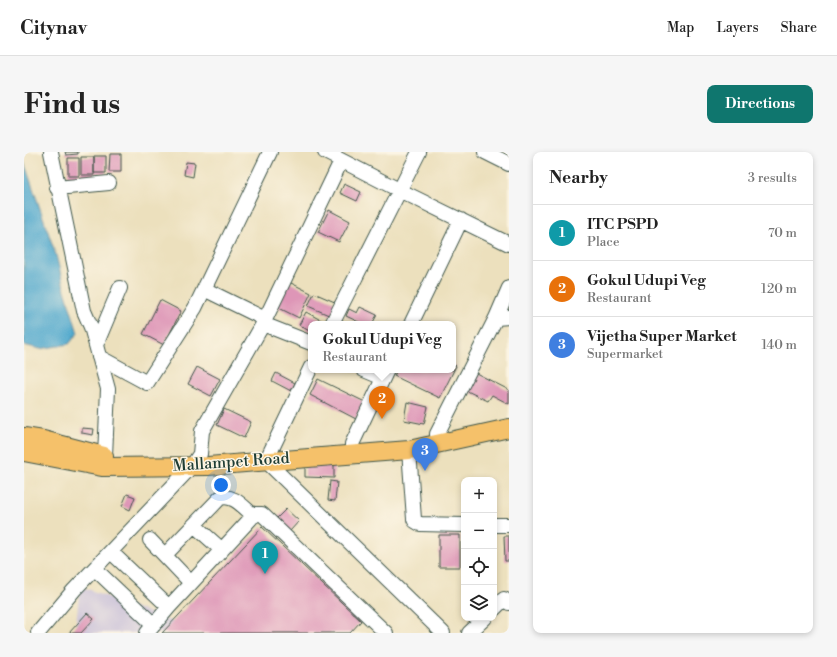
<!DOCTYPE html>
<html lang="en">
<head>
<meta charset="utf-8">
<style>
	:root { --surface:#fff; --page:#f6f6f6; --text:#222; --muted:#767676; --line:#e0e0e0; --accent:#0f766e }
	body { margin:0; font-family:"Libre Bodoni",serif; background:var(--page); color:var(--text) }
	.controls { position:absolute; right:12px; bottom:12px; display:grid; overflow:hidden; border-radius:8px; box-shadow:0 2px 6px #0003 }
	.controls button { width:36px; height:36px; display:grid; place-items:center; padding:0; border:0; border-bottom:1px solid var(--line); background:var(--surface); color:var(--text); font:20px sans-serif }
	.you { position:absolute; left:197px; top:333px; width:14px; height:14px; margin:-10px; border:3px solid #fff; border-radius:50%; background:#1a73e8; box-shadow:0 0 0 6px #1a73e833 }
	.badge { display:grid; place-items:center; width:26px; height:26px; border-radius:50%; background:var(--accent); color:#fff; font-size:13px; font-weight:700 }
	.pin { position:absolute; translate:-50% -33px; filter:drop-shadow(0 1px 2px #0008) }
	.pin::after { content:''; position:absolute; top:21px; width:14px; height:12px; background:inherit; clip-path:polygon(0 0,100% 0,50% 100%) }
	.popup { position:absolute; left:284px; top:169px; width:148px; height:52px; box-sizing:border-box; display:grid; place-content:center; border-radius:8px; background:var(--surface); filter:drop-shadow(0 1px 3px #0005); font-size:13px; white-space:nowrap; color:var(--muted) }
	.popup b { font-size:15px; color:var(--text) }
	.popup::after { content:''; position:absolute; left:50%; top:100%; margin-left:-8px; border:8px solid transparent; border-top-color:var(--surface) }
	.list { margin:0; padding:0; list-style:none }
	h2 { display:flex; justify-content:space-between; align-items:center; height:52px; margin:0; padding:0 16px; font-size:17px }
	h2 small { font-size:13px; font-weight:400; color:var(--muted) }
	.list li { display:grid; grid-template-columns:26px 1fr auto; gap:12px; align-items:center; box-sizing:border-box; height:56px; padding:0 16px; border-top:1px solid var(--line) }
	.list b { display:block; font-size:15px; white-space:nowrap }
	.list p { margin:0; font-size:13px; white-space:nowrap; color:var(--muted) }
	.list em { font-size:13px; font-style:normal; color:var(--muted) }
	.icon { flex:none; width:22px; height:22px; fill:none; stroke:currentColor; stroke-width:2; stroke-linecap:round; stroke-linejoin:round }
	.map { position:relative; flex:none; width:485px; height:481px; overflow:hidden; border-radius:8px }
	header { display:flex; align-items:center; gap:24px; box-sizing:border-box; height:56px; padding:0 20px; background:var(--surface); border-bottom:1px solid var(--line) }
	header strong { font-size:19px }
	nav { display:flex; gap:22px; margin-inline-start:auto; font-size:14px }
	.intro { display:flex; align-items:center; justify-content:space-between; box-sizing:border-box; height:96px; padding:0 24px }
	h1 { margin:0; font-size:28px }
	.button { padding:10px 18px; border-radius:8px; background:var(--accent); color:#fff; font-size:14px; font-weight:700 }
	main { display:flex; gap:24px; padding:0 24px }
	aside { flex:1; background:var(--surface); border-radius:8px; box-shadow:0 2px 6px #0003 }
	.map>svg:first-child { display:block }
</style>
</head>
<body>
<header>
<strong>Citynav</strong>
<nav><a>Map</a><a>Layers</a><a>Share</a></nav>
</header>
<div class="intro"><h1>Find us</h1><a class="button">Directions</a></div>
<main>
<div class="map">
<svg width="485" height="481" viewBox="0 0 485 481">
	<rect width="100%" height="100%" fill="#fcf5e5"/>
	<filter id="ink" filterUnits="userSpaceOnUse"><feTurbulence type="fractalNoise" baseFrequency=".025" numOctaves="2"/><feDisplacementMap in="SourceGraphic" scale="8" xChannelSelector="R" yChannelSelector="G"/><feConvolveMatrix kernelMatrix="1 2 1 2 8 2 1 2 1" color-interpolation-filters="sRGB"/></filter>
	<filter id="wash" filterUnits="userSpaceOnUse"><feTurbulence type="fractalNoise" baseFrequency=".012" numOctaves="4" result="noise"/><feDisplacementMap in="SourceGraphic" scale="16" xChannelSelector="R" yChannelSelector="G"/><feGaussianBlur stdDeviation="0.9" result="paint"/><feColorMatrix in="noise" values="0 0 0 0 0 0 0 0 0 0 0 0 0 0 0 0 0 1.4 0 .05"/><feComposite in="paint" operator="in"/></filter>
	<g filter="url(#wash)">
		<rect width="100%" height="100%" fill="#ece0bd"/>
		<path fill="#c8bfd8" d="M56,434L177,481H51Z"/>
		<path fill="#50a8cd" stroke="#387280" d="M0,10L32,103L39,132L54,181L45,192L16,197L0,193Z"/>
		<g id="blocks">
			<path fill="#de96b7" d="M41,0H54V2L42,3Z
				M86,2H97V20H85Z
				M70,4H82V21H70Z
				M57,5H70V23H57Z
				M44,6H55V24H44Z
				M162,10L171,11L169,25L160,23Z
				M320,32L337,40L333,49L316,41Z
				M305,58L326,69L315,90L294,80Z
				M265,130L287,141L275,166L253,155Z
				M290,141L313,151L307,164L284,154Z
				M136,148L157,159L140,193L119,182Z
				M336,155L353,163L348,172H339L322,164L325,157L333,161Z
				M282,160L304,172H287V180L275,173Z
				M429,212L432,214L416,246L370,224L373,218H429Z
				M173,215L196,227L187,244L164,232Z
				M448,219L485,238V252L468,243L464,249L439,237Z
				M252,221L271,231L267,239L248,229Z
				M294,227L341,250L332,267L286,243Z
				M383,250L404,255L400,272L380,268Z
				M200,257L227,270L220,286L193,273Z
				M58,276L70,277L69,283L58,281Z
				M281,308L310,309V326L281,325Z
				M306,329L313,330L311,349L304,348Z
				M103,342L111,345L106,358L98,354Z
				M262,357L275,369L266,379L253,366Z
				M238,375L337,469L326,481H138Z
				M415,383H436V415H415Z
				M480,384H485V409H481Z
				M63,461L70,467L57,481H45Z"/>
		</g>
	</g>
	<g filter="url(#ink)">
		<use href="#blocks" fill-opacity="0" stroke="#3e5549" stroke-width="1"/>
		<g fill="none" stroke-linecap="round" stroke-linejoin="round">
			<defs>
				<path id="minor" d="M27,0L60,159L67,175L84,237L81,304L78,314
					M301,0L375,38L485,92
					M461,0L485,12
					M33,36L85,31
					M180,137L241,167
					M472,166L485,136
					M239,172L287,191
					M308,172L395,0
					M387,172L437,68
					M72,193L96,136
					M75,205L123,231L171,156L246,0
					M287,215L242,309L419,481
					M340,218L359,226
					M414,292L413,282L472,166L485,165
					M385,298L390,367L391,369L396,372L440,373
					M328,302V292L363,218
					M170,373L198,398
					M470,373H485
					M126,388L167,431
					M87,400L145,455
					M141,403L196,346C210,342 219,355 230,364
					M71,417L130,473
					M470,457L480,447L485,451
					M14,481L50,438L168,314L176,302L178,279L239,172L317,9
					M123,481L145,455L231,362H238L362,481
					M445,481L461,466"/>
				<path id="major" d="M0,285L19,288L80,304
					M0,300L78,315L184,314L385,298L485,276"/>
			</defs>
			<use href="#minor" stroke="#3e5549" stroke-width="16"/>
			<use href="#major" stroke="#3e5549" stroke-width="20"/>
			<use href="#minor" stroke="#fff" stroke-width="14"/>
			<use href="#major" stroke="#f5c16b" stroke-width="18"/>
		</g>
	</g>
	<g text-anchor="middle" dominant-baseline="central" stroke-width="3" stroke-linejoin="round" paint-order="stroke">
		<g font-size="16" fill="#1f3d34" stroke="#fcf5e5">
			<text transform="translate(207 310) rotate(-4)">Mallampet Road</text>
		</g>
	</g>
</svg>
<div class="controls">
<button>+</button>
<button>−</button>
<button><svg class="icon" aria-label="locate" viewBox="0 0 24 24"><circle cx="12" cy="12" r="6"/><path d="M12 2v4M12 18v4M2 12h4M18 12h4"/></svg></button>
<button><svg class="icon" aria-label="layers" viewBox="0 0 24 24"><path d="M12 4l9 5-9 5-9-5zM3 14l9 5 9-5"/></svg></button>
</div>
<div class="you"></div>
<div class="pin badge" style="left:241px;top:422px;background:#0f9aa8">1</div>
<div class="pin badge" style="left:358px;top:267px;background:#e8710a">2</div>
<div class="popup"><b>Gokul Udupi Veg</b>Restaurant</div>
<div class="pin badge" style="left:401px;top:319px;background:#3f7fe0">3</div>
</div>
<aside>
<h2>Nearby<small>3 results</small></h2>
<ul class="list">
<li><span class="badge" style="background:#0f9aa8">1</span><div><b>ITC PSPD</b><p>Place</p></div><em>70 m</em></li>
<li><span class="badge" style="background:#e8710a">2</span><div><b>Gokul Udupi Veg</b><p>Restaurant</p></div><em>120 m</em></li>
<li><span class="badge" style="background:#3f7fe0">3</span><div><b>Vijetha Super Market</b><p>Supermarket</p></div><em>140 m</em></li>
</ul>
</aside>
</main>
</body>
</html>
